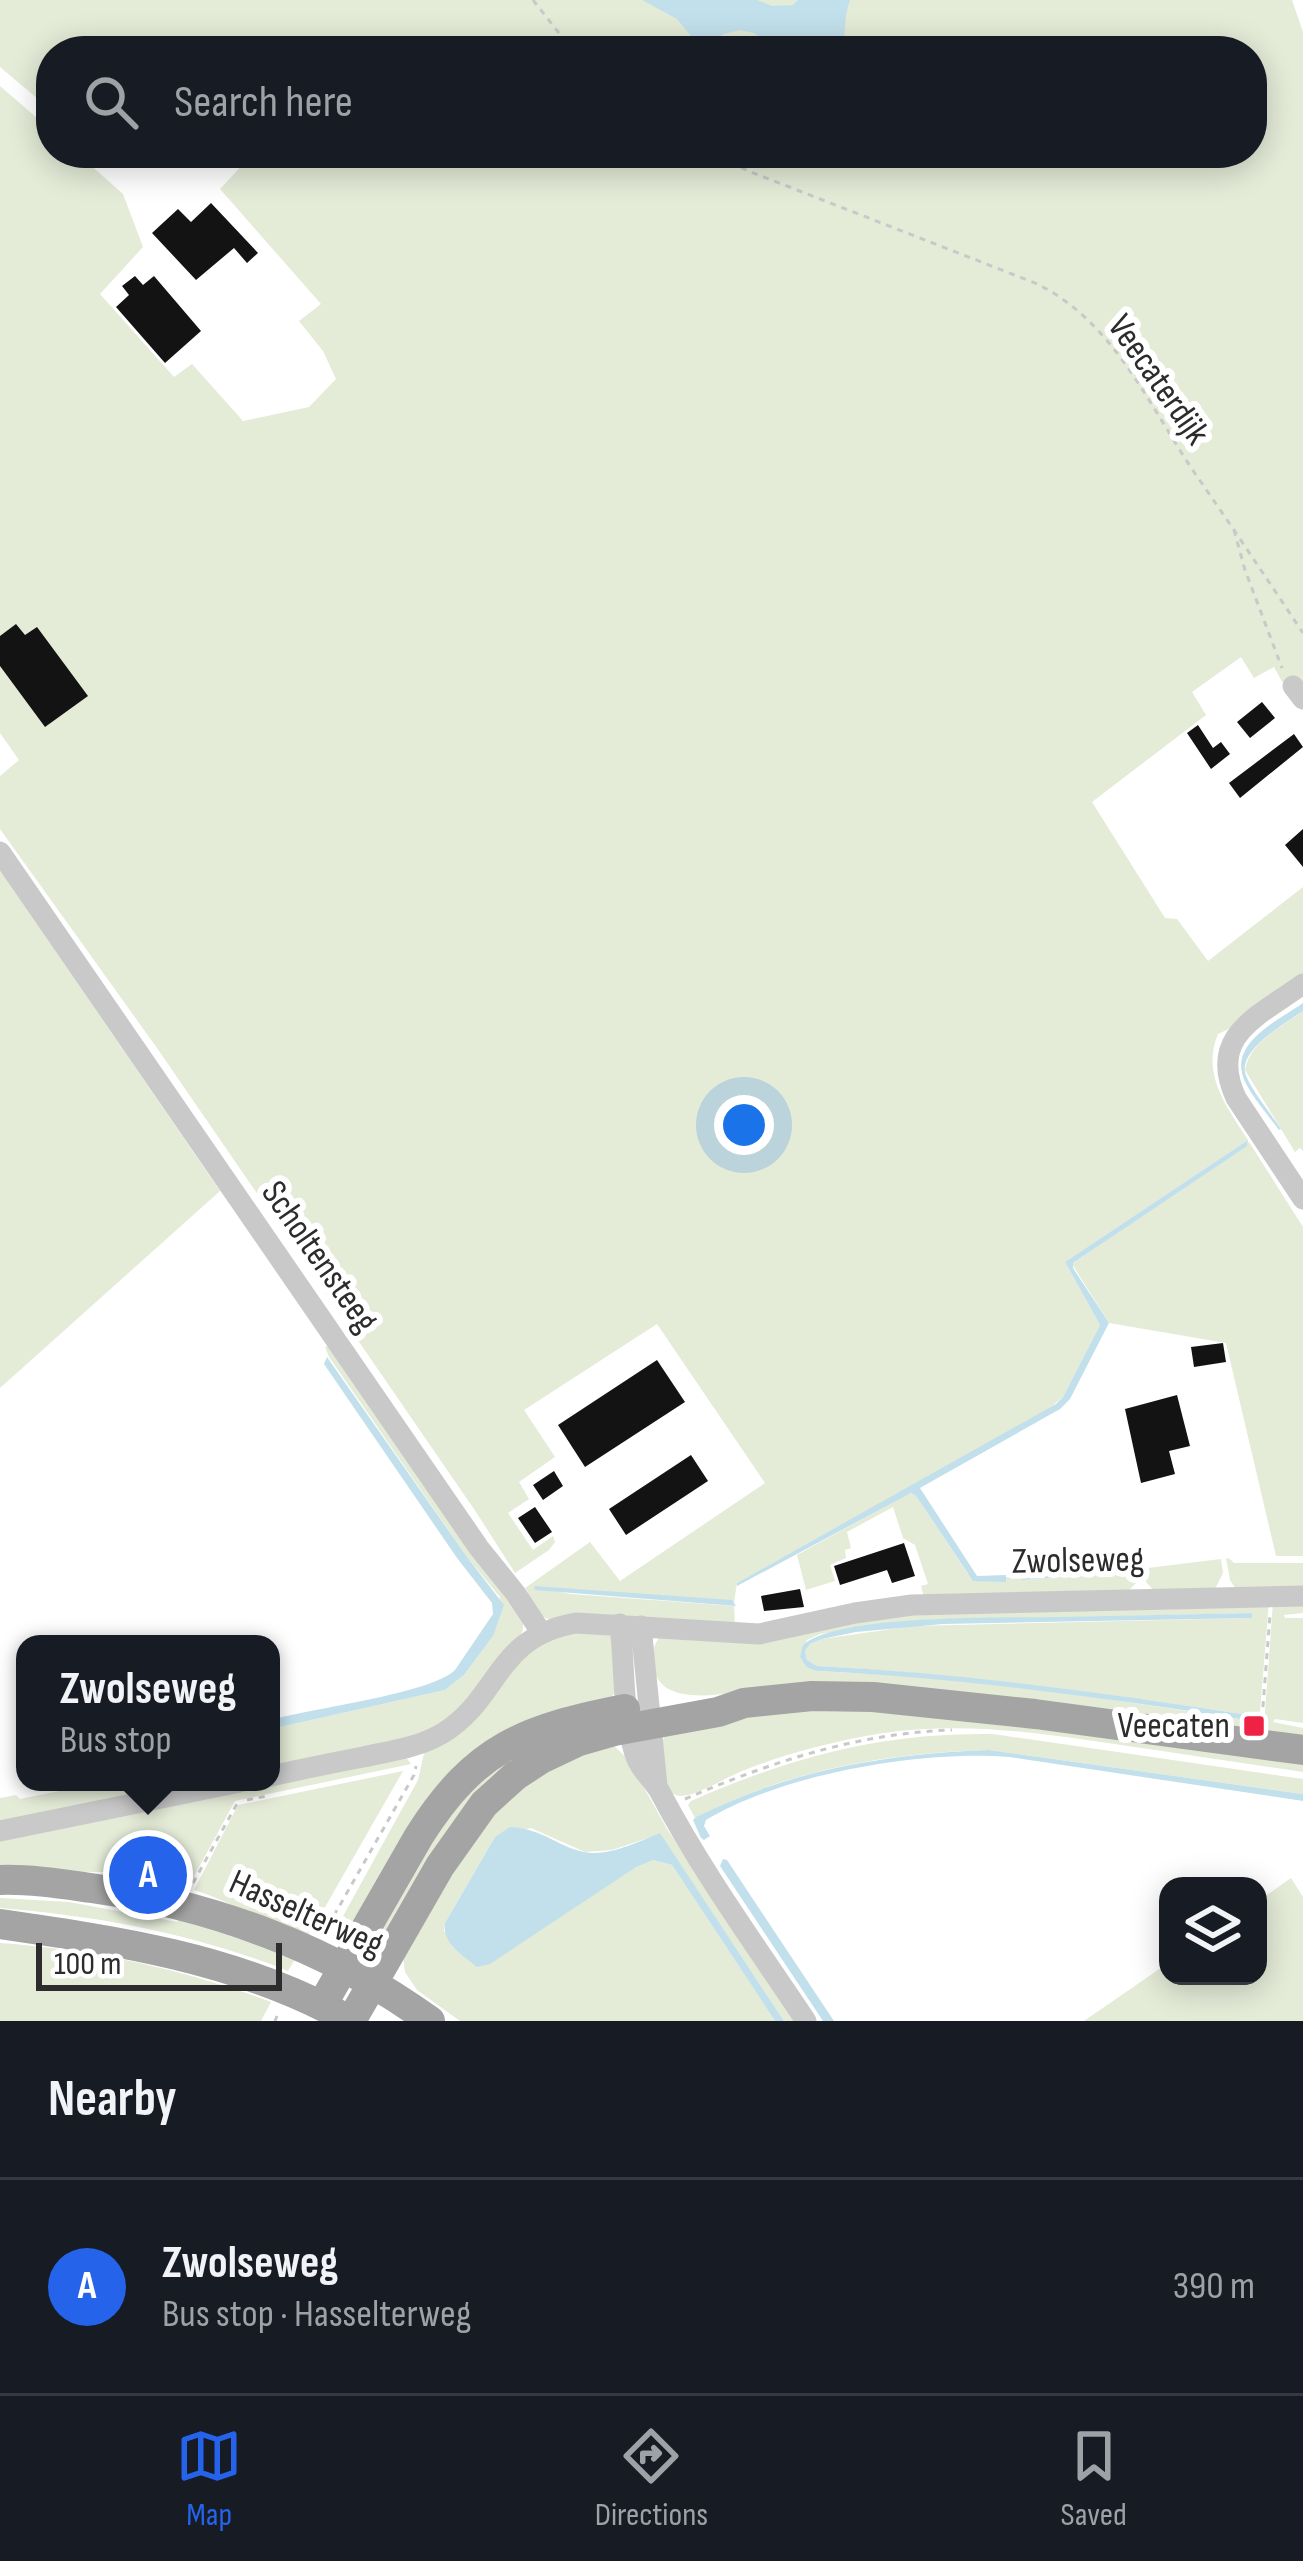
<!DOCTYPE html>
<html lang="en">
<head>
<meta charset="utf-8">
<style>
	:root { --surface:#171b24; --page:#242831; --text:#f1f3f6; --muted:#9ea1a6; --line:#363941; --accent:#2563eb }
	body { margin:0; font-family:"Sofia Sans Condensed",sans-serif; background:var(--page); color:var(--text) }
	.controls { position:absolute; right:36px; bottom:36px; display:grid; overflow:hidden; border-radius:24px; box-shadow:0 6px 30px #0003 }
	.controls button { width:108px; height:108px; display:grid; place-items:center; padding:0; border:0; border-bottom:3px solid var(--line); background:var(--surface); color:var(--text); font:60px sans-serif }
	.scale { position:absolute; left:36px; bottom:30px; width:246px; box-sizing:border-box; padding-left:12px; border:6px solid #2c2c2c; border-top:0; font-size:33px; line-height:42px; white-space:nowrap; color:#2c2c2c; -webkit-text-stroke:9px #fff; paint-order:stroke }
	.you { position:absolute; left:744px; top:1125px; width:42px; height:42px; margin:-30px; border:9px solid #fff; border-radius:50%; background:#1a73e8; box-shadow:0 0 0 18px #1a73e833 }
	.badge { display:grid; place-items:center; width:78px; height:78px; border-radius:50%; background:var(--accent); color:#fff; font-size:39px; font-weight:700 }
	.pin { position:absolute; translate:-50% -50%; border:6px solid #fff; box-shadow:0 3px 12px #0006 }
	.popup { position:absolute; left:16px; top:1635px; width:264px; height:156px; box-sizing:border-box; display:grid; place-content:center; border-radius:24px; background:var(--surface); filter:drop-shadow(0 3px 9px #0005); font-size:39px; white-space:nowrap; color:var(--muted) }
	.popup b { font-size:45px; color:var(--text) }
	.popup::after { content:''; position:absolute; left:50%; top:100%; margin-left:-24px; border:24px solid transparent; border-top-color:var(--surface) }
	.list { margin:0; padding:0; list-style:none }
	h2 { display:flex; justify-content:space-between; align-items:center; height:156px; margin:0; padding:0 48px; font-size:51px }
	h2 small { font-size:39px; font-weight:400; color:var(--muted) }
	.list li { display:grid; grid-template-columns:78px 1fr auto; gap:36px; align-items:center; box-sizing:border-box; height:216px; padding:0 48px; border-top:3px solid var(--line) }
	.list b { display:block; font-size:45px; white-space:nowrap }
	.list p { margin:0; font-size:39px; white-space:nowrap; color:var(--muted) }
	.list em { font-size:39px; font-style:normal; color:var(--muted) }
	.icon { flex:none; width:66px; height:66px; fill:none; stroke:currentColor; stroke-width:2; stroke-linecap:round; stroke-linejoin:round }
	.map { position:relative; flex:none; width:1303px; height:2021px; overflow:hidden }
	.search { position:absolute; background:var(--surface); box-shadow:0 6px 30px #0003; left:36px; right:36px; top:36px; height:132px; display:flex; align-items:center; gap:30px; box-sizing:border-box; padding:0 42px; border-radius:48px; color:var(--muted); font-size:45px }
	.sheet { height:372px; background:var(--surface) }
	nav { display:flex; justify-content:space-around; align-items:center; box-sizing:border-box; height:168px; border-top:3px solid var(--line); background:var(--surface); font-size:33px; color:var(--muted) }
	nav a { display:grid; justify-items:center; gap:6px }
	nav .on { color:var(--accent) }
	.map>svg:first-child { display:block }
</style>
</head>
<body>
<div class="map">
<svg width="1303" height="2021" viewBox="0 0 1303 2021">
	<rect width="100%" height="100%" fill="#fff"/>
	<path fill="#e4ebd7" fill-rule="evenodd" d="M0,0H1292L1303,32V692L1285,687L1274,667L1254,678L1241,657L1192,692L1206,715L1092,802L1165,918L1177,919L1208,961L1303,887V977L1237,1025L1218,1034C1201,1074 1227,1107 1248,1140L1065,1262L1100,1325L1063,1397L1045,1412L737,1583L734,1602L533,1587L571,1594L734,1606L735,1624L550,1620L540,1615L524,1596L528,1592L525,1588L590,1542L620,1581L765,1483L657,1324L524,1410L555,1457L519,1482L529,1499L508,1513L533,1550L553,1536L555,1542L549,1550L515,1573L476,1512L157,1048L0,829V776L19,760L0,733V86L51,130V153H77L123,194L143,247L100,294L174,377L192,364L243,421L309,407L336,379L323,351L299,321L321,304L220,189L245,162L237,153H1252V51H51V110L0,67Z
		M0,870L220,1191L0,1388Z
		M1303,1011V1151L1300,1148L1295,1152L1245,1070C1250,1041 1281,1028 1303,1011Z
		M1249,1142L1303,1227V1556H1276L1226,1343L1109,1323L1072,1264Z
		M332,1344L523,1617V1630L518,1640L465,1706L420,1736L271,1769V1729L445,1690L464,1675L493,1636L500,1597L467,1557L329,1357L325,1347Z
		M910,1493L916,1496L968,1574L1006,1582V1577H1022L1023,1580L1134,1573L1136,1583L1128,1591L924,1597L921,1586L928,1584L915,1545L903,1538L893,1507L847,1532L851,1548L845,1550L846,1558L830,1565L835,1581L806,1590L797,1555Z
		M1226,1558L1230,1559L1234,1563H1303V1589H1236L1230,1580Z
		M1221,1559L1223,1573L1215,1589L1154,1591L1146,1582L1142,1565L1148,1568Z
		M1269,1602L1260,1712H1256L1254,1717H1251L1247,1728L762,1689C731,1692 657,1711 654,1665C653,1653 652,1648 659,1638L899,1613ZM1252,1613V1618L913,1626L822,1639L810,1644L805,1651L807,1660L817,1666C961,1674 1099,1692 1242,1714L1241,1719L1032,1688L924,1677L816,1671L806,1667L800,1657L807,1640L820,1634L913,1621Z
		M1273,1602H1303V1613L1284,1615L1285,1618H1303V1723L1275,1719L1273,1722L1303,1728V1737L1265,1731L1264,1726Z
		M604,1628L615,1639L616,1691L611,1698L506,1732L351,1930L343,1935L331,1938L418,1780L425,1749L507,1670L547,1637Z
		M859,1709L1268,1755L1303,1765V1772C1242,1763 1182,1754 1121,1745C1033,1732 954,1720 866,1736C823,1744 782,1755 742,1771C727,1777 698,1795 682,1796C656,1796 659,1750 665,1734L767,1712Z
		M993,1734L1303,1779V1794L989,1750C886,1753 787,1770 695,1818L688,1805L691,1801C791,1757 883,1732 993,1734Z
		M528,1745L535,1758L388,1951L375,1943L439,1830L475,1787Z
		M614,1746L628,1759L667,1829L795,2021H784L660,1834L612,1850L585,1852L531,1828L495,1837L445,1923L444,1932L653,1860L672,1865L775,2021H460L417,1990L405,1972L403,1958L452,1855L535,1768Z
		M399,1755L406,1757L411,1764L235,1801L192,1880L146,1868L142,1878L108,1872L0,1871V1838Z
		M403,1771L309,1935C269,1927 233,1902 194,1890L238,1805Z
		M104,1782H206L0,1825V1798L16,1795L20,1799Z
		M1291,1878L1303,1897V2021H1084L1168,1963V1976H1258V1901Z
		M0,1898L69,1902L177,1922L179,1919L138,1903L298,1954L288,1971C195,1934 99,1916 0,1908Z
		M0,1943C94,1950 183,1969 271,2002L261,2021H0Z"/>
	<path fill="#c2e0ec" d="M642,0H757L772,6L793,5L798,0H850C843,17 847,34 841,51H778L754,33L740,30L724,34L701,48L677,19Z
		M1303,1003V1011C1286,1023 1241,1048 1245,1072C1248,1086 1272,1115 1281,1129L1279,1130C1269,1116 1245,1089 1242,1073C1234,1040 1282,1018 1303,1003Z
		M1248,1140L1247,1146L1073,1263V1268L1109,1323L1070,1399L1060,1409L920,1488L977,1576L1006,1575V1582L973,1581L916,1496L911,1493L737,1586V1583L1056,1404L1063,1397L1100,1325L1065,1262Z
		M327,1357L467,1557L504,1605L493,1636L464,1675L445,1690L271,1729V1720C312,1708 430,1694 455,1670L493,1614L492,1603L457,1558L324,1364Z
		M1133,1568L1134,1573L1022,1580V1574Z
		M534,1586L732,1600L736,1606L535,1590Z
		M1252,1613V1618L943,1624L856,1632L822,1639L810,1644L805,1651L807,1660L817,1666C960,1673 1101,1692 1242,1714L1241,1719C1100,1697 960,1678 816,1671L806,1667L800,1657L803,1645C838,1614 1006,1618 1058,1617C1123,1616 1187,1614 1252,1613Z
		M989,1750L1303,1794V1801L1009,1757C921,1750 782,1774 706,1820L704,1826L710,1836L704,1840L701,1838L693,1820L696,1817C789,1770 886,1754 989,1750Z
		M510,1827C544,1829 556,1846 584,1852C608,1857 638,1842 660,1833L784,2021H775L672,1865L653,1860L636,1867L490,1964L477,1967C463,1955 442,1944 445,1923L495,1837Z
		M723,1859L727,1860L834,2021H823L720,1866Z"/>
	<path fill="#131313" d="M211,203L258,253L247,263L234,248L196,280L152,233L178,209L191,222Z
		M135,276L143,285L154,276L201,331L165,363L116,307L129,295L122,286Z
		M16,624L25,635L37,627L88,696L45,727L0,666V636Z
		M1262,702L1275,718L1250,738L1237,722Z
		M1198,725L1213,748L1221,742L1230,754L1211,769L1187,733Z
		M1294,734L1303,747L1240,798L1229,783Z
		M1303,829V867L1285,845Z
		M1223,1343L1226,1362L1194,1367L1191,1347Z
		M657,1360L685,1402L585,1467L558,1425Z
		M1177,1395L1190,1446L1169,1451L1175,1474L1141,1483L1125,1409Z
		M691,1455L708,1481L626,1535L609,1509Z
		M554,1471L563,1486L543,1500L533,1485Z
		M535,1507L552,1532L535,1543L518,1518Z
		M904,1543L915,1576L892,1583L887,1570L840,1585L834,1566Z
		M800,1589L804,1607L764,1611L761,1596Z"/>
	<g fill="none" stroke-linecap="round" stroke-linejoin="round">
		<path stroke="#c9c9c9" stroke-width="3" stroke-dasharray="6 6" stroke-linecap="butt" d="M533,0L573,51
			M708,153L751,172L1035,283C1113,320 1148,404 1194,472C1231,525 1267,579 1303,633
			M1234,530L1245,570L1282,668
			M1262,1719L1270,1615
			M685,1799C771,1762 858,1733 952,1730
			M247,1800L267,1796
			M193,1883L238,1802
			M328,1926L414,1775L416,1766
			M275,2021L277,2016"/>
		<path stroke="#c9c9c9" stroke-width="21" d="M1293,686L1303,699
			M0,852L479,1548L516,1594L541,1632
			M1303,984C1259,1016 1207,1035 1236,1098L1303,1199
			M620,1624C625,1667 622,1713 635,1754C640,1770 652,1778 660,1792C702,1872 756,1946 806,2021
			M641,1626L657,1786
			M271,1776C302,1769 332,1763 363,1757C390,1751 418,1748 443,1733C500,1698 495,1637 576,1623L759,1634L855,1613L912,1605L1303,1596
			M0,1831L240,1782"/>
		<path stroke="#a4a4a4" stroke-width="30" d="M0,1880C30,1879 62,1884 91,1888C213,1905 331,1949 430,2021
			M0,1924C117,1941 229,1957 336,2013
			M322,2005L419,1836C476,1746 525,1729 625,1709
			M351,2021L440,1866L484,1804L515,1776L541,1759L579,1741L614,1731L718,1712L744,1703L812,1696L873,1697L1035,1714L1303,1750"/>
	</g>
	<rect fill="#ef2144" stroke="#fff" stroke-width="4.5" x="1242" y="1714" width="24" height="24" rx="6"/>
	<g text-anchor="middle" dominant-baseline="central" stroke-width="12" stroke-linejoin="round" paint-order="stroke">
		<g font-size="36" fill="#2c2c2c" stroke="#fff">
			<text transform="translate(1158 380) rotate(55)">Veecaterdijk</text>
			<text transform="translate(319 1257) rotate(55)">Scholtensteeg</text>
			<text transform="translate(1078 1561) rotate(-1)">Zwolseweg</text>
			<text transform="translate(306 1914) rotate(24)">Hasselterweg</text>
		</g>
		<g font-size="36" fill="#2c2c2c" stroke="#fff" text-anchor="end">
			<text x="1230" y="1726">Veecaten</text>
		</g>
	</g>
</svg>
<div class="controls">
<button><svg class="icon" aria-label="layers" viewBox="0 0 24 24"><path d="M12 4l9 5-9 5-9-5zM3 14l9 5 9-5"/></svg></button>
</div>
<div class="scale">100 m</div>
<div class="you"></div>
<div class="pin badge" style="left:148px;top:1875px">A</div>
<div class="popup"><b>Zwolseweg</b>Bus stop</div>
<div class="search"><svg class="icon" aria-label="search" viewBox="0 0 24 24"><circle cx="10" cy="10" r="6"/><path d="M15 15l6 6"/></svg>Search here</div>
</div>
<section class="sheet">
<h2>Nearby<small></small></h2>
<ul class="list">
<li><span class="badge">A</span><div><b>Zwolseweg</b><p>Bus stop · Hasselterweg</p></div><em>390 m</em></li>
</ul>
</section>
<nav>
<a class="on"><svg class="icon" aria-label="map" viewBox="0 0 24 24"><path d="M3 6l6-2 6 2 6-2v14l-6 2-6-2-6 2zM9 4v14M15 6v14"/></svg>Map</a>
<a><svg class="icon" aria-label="directions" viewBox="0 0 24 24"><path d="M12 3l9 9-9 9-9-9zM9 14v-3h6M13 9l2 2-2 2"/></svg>Directions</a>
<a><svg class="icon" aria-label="saved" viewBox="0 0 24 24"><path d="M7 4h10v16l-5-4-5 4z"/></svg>Saved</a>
</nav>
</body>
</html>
